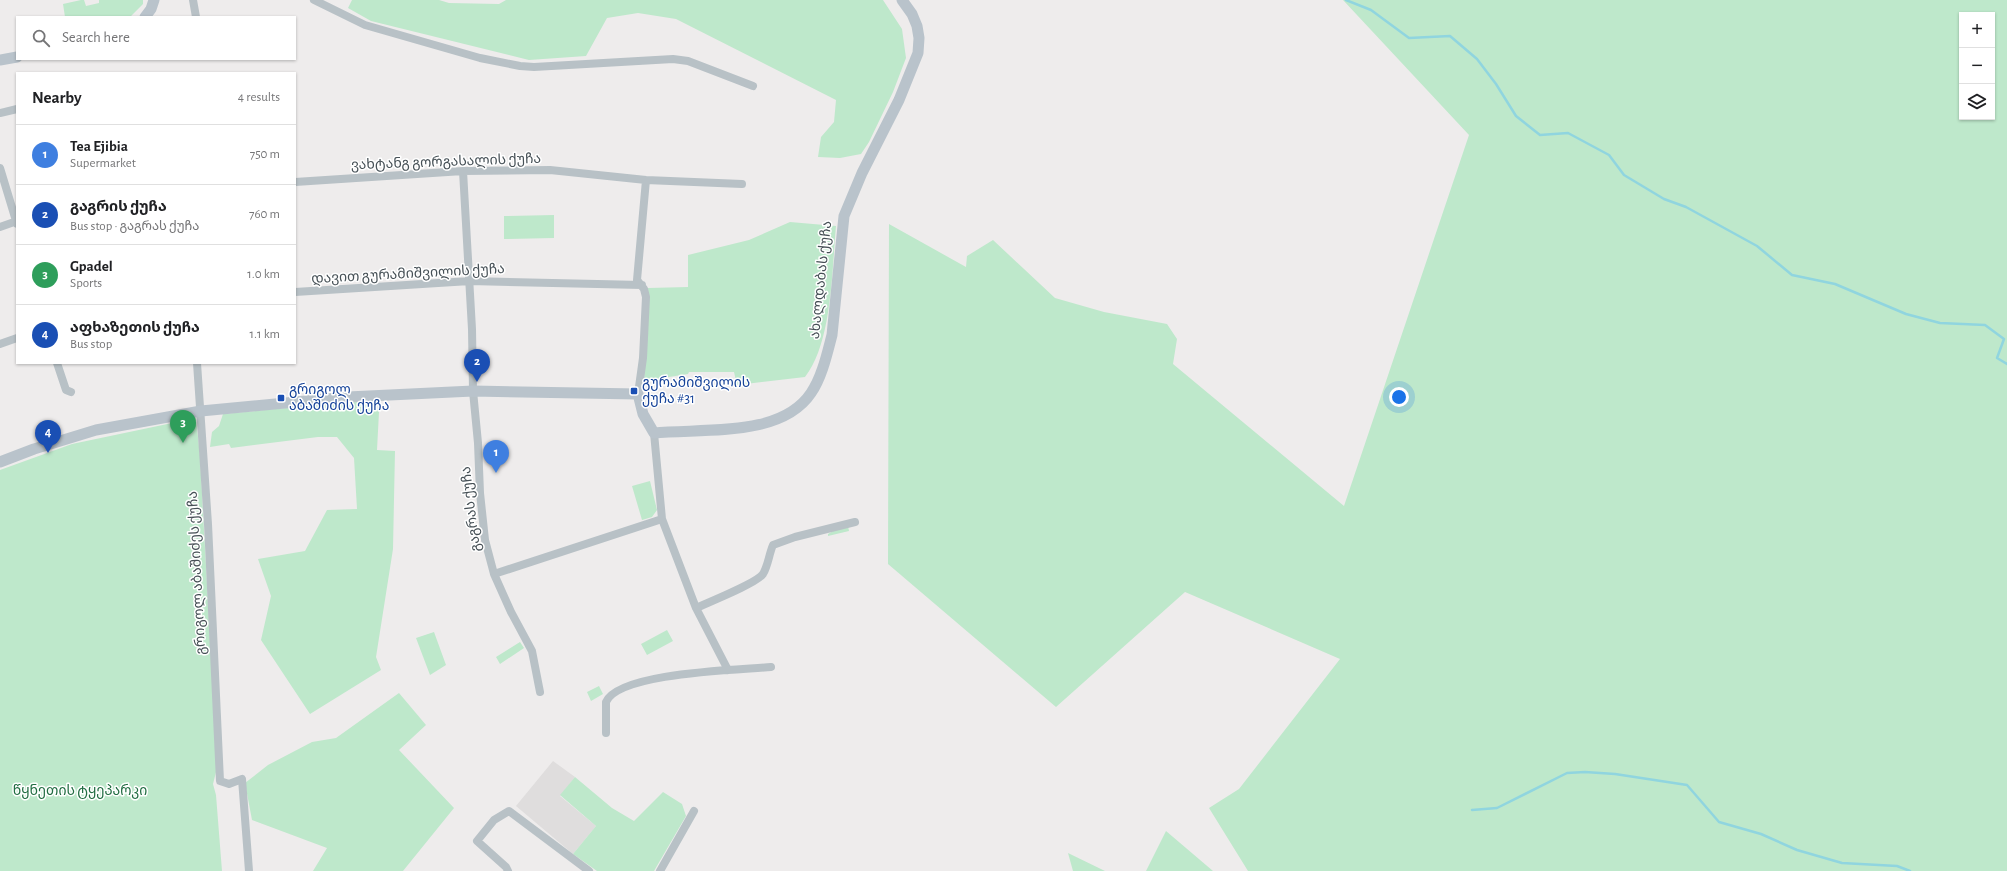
<!DOCTYPE html>
<html lang="en">
<head>
<meta charset="utf-8">
<style>
	:root { --surface:#fff; --page:#f6f6f6; --text:#202124; --muted:#757577; --line:#e0e0e0; --accent:#2e7bc5 }
	body { margin:0; font-family:"Alegreya Sans","Noto Sans Georgian",sans-serif; background:var(--page); color:var(--text) }
	.controls { position:absolute; right:12px; top:12px; display:grid; overflow:hidden; border-radius:0px; box-shadow:0 1px 3px #0004 }
	.controls button { width:36px; height:36px; display:grid; place-items:center; padding:0; border:0; border-bottom:1px solid var(--line); background:var(--surface); color:var(--text); font:20px sans-serif }
	.you { position:absolute; left:1399px; top:397px; width:14px; height:14px; margin:-10px; border:3px solid #fff; border-radius:50%; background:#1a73e8; box-shadow:0 0 0 6px #1a73e833 }
	.badge { display:grid; place-items:center; width:26px; height:26px; border-radius:50%; background:var(--accent); color:#fff; font-size:13px; font-weight:700 }
	.pin { position:absolute; translate:-50% -33px; filter:drop-shadow(0 1px 2px #0008) }
	.pin::after { content:''; position:absolute; top:21px; width:14px; height:12px; background:inherit; clip-path:polygon(0 0,100% 0,50% 100%) }
	.list { margin:0; padding:0; list-style:none }
	h2 { display:flex; justify-content:space-between; align-items:center; height:52px; margin:0; padding:0 16px; font-size:17px }
	h2 small { font-size:13px; font-weight:400; color:var(--muted) }
	.list li { display:grid; grid-template-columns:26px 1fr auto; gap:12px; align-items:center; box-sizing:border-box; height:60px; padding:0 16px; border-top:1px solid var(--line) }
	.list b { display:block; font-size:15px; white-space:nowrap }
	.list p { margin:0; font-size:13px; white-space:nowrap; color:var(--muted) }
	.list em { font-size:13px; font-style:normal; color:var(--muted) }
	.icon { flex:none; width:22px; height:22px; fill:none; stroke:currentColor; stroke-width:2; stroke-linecap:round; stroke-linejoin:round }
	.map { position:relative; flex:none; width:2007px; height:871px; overflow:hidden }
	.search { position:absolute; background:var(--surface); box-shadow:0 1px 3px #0004; left:16px; top:16px; width:280px; height:44px; display:flex; align-items:center; gap:10px; box-sizing:border-box; padding:0 14px; border-radius:0px; color:var(--muted); font-size:15px }
	.panel { position:absolute; background:var(--surface); box-shadow:0 1px 3px #0004; left:16px; top:72px; width:280px; height:292px; border-radius:0px }
	.map>svg:first-child { display:block }
</style>
</head>
<body>
<div class="map">
<svg width="2007" height="871" viewBox="0 0 2007 871">
	<rect width="100%" height="100%" fill="#eeecec"/>
	<path fill="#dfdddd" d="M553,761L575,777L560,796L596,826L573,854L516,806Z"/>
	<path fill="#bee8cb" fill-rule="evenodd" d="M81,0H84L86,6L99,3V0H143V4L130,17H65L63,4Z
		M352,0H439L449,3L499,4L506,0H883L902,29L906,58L893,92L869,142L861,154L840,158L818,157L821,137L834,122L836,100L676,19L638,13L607,18L586,56L529,60L371,21L348,8Z
		M1343,0H2007V871H1248L1209,808L1239,789L1340,659L1185,592L1056,707L888,564L889,224L966,267L967,256L993,240L1055,298L1104,312L1167,324L1177,339L1173,364L1344,506L1469,135ZM1962,15H1992V117H1962Z
		M554,215V238L504,239V216Z
		M790,222L836,226C832,270 832,343 805,377L737,385L734,372H689L688,374L644,381L648,288L688,287V255L749,240Z
		M371,400L379,412L377,450L395,451L393,549L376,657L381,670L310,714L261,640L271,596L258,559L305,551L327,510L357,509L354,458L337,437H318L231,448L229,444L210,447L212,432L219,426L223,414Z
		M196,418L200,456L217,768L213,784L216,795L222,871H0V470L72,444Z
		M650,481L657,510L652,517L642,520L632,486Z
		M848,526L849,531L828,536V534L838,528Z
		M667,630L673,641L647,655L641,644Z
		M434,632L446,665L430,675L416,638Z
		M520,642L524,648L500,664L496,657Z
		M599,686L603,694L591,701L587,692Z
		M399,693L426,725L399,750L454,808L403,871H313L327,848L252,820L245,783L268,765L312,742L336,738Z
		M575,777L612,808L634,821L663,792L682,804L686,816L654,871H597L573,854L596,826L560,795Z
		M1166,831L1213,871H1146Z
		M1068,853L1105,871H1073Z"/>
	<g fill="none" stroke-linecap="round" stroke-linejoin="round">
		<path stroke="#90d5df" stroke-width="2.5" d="M1346,0L1371,10L1409,38L1450,36L1477,59L1496,84L1516,116L1540,135L1568,133L1609,155L1624,175L1664,199L1686,207L1757,246L1792,275L1835,284L1906,314L1940,323L1985,325L2004,339L1997,358L2007,364
			M1472,810L1497,808L1567,773L1585,772L1615,774L1687,785L1719,822L1761,834L1797,850L1842,863L1897,866L1910,871"/>
		<path stroke="#b8c1c6" stroke-width="8" d="M193,0L196,17
			M314,0L365,25L480,58L520,66L534,67L673,59L688,61L753,86
			M0,113L17,109
			M0,168L17,224
			M463,171L472,329L473,391L478,443L480,493L485,540L494,574L662,519
			M295,182L463,171L550,170L646,180L742,184
			M0,227L17,221
			M295,292L470,281L642,285
			M0,344L17,338
			M57,363L66,390L71,392
			M197,363L208,524L220,781L229,784L242,779L249,871
			M638,394L643,358L646,297L644,289L637,280L646,180
			M654,433L662,519L696,608L728,670
			M494,574L511,612L532,651L540,692
			M696,608C709,602 757,583 763,574C768,566 769,554 773,545L795,537L855,522
			M606,733V702C619,672 740,670 771,667
			M508,871L506,867L477,841L494,820L509,811L589,871
			M660,871L694,811"/>
		<path stroke="#b9c3cb" stroke-width="11" d="M145,17L151,9L154,0
			M0,60L17,57
			M0,462L34,449L96,430L201,411L348,397L473,391L638,394L643,414L654,433C703,428 781,438 811,393C822,377 827,354 832,335L844,216L862,173L899,100L918,53L919,38L917,26L912,14L902,0"/>
	</g>
	<g fill="#1a4fb4" stroke="#fff" stroke-width="1.5">
		<rect x="630" y="387" width="8" height="8" rx="2"/>
		<rect x="277" y="394" width="8" height="8" rx="2"/>
	</g>
	<g text-anchor="middle" dominant-baseline="central" stroke-width="3" stroke-linejoin="round" paint-order="stroke">
		<g font-size="14" fill="#465056" stroke="#fff">
			<text transform="translate(446 162) rotate(-2)">ვახტანგ გორგასალის ქუჩა</text>
			<text transform="translate(408 274) rotate(-3)">დავით გურამიშვილის ქუჩა</text>
			<text transform="translate(821 280) rotate(-84)">ახალდაბას ქუჩა</text>
			<text transform="translate(471 509) rotate(-97)">გაგრას ქუჩა</text>
			<text transform="translate(197 573) rotate(-93)">გრიგოლ აბაშიძეს ქუჩა</text>
		</g>
		<g font-size="14" fill="#164399" stroke="#fff" text-anchor="start">
			<text x="642" y="383">გურამიშვილის<tspan x="642" dy="16">ქუჩა #31</tspan></text>
			<text x="289" y="390">გრიგოლ<tspan x="289" dy="16">აბაშიძის ქუჩა</tspan></text>
		</g>
		<g font-size="14" fill="#216d42" stroke="#fff">
			<text x="80" y="791">წყნეთის ტყეპარკი</text>
		</g>
	</g>
</svg>
<div class="controls">
<button>+</button>
<button>−</button>
<button><svg class="icon" aria-label="layers" viewBox="0 0 24 24"><path d="M12 4l9 5-9 5-9-5zM3 14l9 5 9-5"/></svg></button>
</div>
<div class="you"></div>
<div class="pin badge" style="left:496px;top:473px;background:#3f7fe0">1</div>
<div class="pin badge" style="left:477px;top:382px;background:#1a4fb4">2</div>
<div class="pin badge" style="left:183px;top:443px;background:#2e9e5b">3</div>
<div class="pin badge" style="left:48px;top:453px;background:#1a4fb4">4</div>
<div class="search"><svg class="icon" aria-label="search" viewBox="0 0 24 24"><circle cx="10" cy="10" r="6"/><path d="M15 15l6 6"/></svg>Search here</div>
<section class="panel">
<h2>Nearby<small>4 results</small></h2>
<ul class="list">
<li><span class="badge" style="background:#3f7fe0">1</span><div><b>Tea Ejibia</b><p>Supermarket</p></div><em>750 m</em></li>
<li><span class="badge" style="background:#1a4fb4">2</span><div><b>გაგრის ქუჩა</b><p>Bus stop · გაგრას ქუჩა</p></div><em>760 m</em></li>
<li><span class="badge" style="background:#2e9e5b">3</span><div><b>Gpadel</b><p>Sports</p></div><em>1.0 km</em></li>
<li><span class="badge" style="background:#1a4fb4">4</span><div><b>აფხაზეთის ქუჩა</b><p>Bus stop</p></div><em>1.1 km</em></li>
</ul>
</section>
</div>
</body>
</html>
